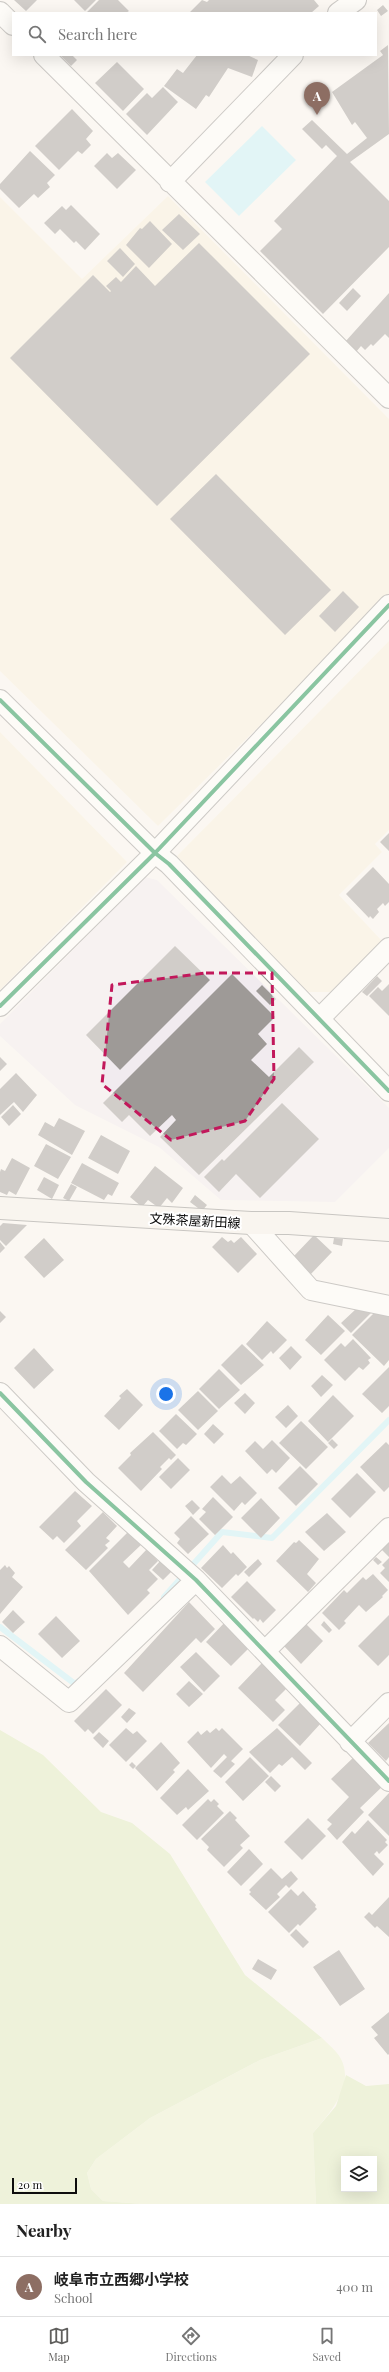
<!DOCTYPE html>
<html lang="en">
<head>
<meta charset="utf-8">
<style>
	:root { --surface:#fff; --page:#f6f6f6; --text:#222; --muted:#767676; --line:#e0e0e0; --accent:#605f5d }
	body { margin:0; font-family:"Playfair Display","Noto Sans JP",serif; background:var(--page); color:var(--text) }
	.controls { position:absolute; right:12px; bottom:12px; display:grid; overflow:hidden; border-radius:0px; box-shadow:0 4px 16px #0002 }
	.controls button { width:36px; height:36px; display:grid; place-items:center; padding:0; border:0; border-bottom:1px solid var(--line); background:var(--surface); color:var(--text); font:20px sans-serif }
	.scale { position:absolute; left:12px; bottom:10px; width:65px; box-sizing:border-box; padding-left:4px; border:2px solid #0d0d0d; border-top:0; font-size:11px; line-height:14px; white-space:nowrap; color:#0d0d0d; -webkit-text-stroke:3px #fff; paint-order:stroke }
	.you { position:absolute; left:166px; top:1394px; width:14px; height:14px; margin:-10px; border:3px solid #fff; border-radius:50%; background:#1a73e8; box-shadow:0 0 0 6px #1a73e833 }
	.badge { display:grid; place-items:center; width:26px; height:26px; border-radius:50%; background:var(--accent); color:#fff; font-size:13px; font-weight:700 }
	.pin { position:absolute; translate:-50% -33px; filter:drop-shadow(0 1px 2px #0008) }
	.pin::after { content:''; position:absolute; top:21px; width:14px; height:12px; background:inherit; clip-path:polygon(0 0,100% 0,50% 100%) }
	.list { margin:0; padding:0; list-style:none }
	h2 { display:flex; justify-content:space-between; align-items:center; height:52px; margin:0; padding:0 16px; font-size:17px }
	h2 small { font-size:13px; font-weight:400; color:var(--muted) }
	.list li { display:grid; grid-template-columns:26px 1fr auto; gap:12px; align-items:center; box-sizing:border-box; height:60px; padding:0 16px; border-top:1px solid var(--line) }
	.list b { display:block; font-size:15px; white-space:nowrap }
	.list p { margin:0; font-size:13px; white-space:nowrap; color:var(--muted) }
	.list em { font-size:13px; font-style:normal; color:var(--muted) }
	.icon { flex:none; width:22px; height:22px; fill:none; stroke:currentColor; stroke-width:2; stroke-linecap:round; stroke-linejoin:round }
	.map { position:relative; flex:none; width:389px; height:2204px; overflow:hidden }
	.search { position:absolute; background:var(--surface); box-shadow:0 4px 16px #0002; left:12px; right:12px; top:12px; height:44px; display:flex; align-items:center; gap:10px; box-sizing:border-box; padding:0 14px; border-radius:0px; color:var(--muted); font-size:15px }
	.sheet { height:112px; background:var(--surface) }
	nav { display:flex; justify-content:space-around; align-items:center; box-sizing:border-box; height:56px; border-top:1px solid var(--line); background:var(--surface); font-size:11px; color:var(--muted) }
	nav a { display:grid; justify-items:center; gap:2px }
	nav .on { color:var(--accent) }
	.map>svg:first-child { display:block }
</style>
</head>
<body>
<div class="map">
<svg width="389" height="2204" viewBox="0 0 389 2204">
	<rect width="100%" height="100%" fill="#fbf7f2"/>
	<path fill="#f1ebef" d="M145,877L157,880L389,1108V1148L335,1202L221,1200L159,1147L75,1105L0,1036V1024Z"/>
	<path fill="#f9f0dc" d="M168,196L389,419V598L158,826L0,671V197L82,279Z
		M389,641V830L375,844L382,852L339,895L382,941L331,992H308L177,856Z
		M0,732L127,862L0,990Z"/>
	<path fill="#ebf2cf" d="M322,2038C328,2044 337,2051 341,2059C355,2086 329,2114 313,2133L316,2204H143L103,2201L91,2189L87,2173L96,2159L150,2118L260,2060Z"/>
	<path fill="#ddebbc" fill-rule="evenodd" d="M0,1730L43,1755L101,1812L132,1823L170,1854L245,1975L322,2038L260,2060L150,2118L96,2159L87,2173L91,2189L103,2201L143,2204H0Z
		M346,2075L366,2086L389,2084V2204H316L313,2133L336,2106ZM344,2159H374V2189H344Z"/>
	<path fill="#c4f1fa" d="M262,126L296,160L239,216L205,182Z"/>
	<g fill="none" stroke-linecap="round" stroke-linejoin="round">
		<path stroke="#c4f1fa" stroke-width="6" d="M164,1597L222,1532L272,1538L389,1420
			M0,1627L75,1684L79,1681"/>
	</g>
	<path fill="#9e9a97" d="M14,0H37L26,11Z
		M74,0H96L85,11Z
		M99,0H118L129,11L126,13H86Z
		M202,0L207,2L209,0H314L319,6L311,13H189Z
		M383,5L388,11L381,16L377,10Z
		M388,45L389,134L350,162L389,201V247L323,314L260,251L282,229L274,221L337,156L326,145L322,149L302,129L312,120L347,154L367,138L355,122L352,125L332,92L383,55L380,51Z
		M60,55H72L77,60L71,66Z
		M197,55H247L258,60L252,77L228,68L209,97L206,95L196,109L164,86L177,69L183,73Z
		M117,62L144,89L123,111L95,83Z
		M163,87L178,102L147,135L126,114L147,93L152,98Z
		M72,109L93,131L86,139L91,145L82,154L78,151L59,170L35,146Z
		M30,151L55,175L47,183L50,187L38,198L34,194L19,208L0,189V184Z
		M107,153L112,158L118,153L136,170L117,189L94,166Z
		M71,205L100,234L85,250L76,241L74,243L60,229L55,234L44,223L62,206L66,210Z
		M179,214L200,234L183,250L162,230Z
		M150,221L172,244L149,268L126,245L140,228L142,229Z
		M199,243L310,354L157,506L10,358L93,275L110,292L117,285L111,291L106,286L116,277L121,282L136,266L155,286Z
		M120,248L135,264L123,277L107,261Z
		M353,288L361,296L347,311L339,303Z
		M389,293V338L385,334L373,346L371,344L365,350L361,346L356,352L345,342Z
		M216,474L331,590L285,635L170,519Z
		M343,591L359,607L335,632L319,616Z
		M389,833V851L380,842Z
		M373,867L389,884V902L385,906L383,903L377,909L379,912L373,919L370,916L369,918L346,894Z
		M175,946L210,980L120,1070L86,1035Z
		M232,974L275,1017L258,1034L267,1044L251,1060L269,1077L299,1047L314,1062L199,1175L160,1137L176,1120L172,1115L150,1136L129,1115L122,1122L103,1103Z
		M377,976L382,981L367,996L362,992Z
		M389,984V1016L369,996L378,987L382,991Z
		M262,985L276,999L270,1005L256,991Z
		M0,1057L7,1064L0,1071Z
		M16,1073L37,1095L23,1112L14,1102L0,1115V1089Z
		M282,1103L319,1139L260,1198L236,1174L219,1192L204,1177L222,1159L224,1161Z
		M13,1105L21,1114L9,1126L1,1117Z
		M59,1118L85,1131L72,1155L38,1135L45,1122L54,1127Z
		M101,1135L130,1151L118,1174L88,1158Z
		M46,1144L71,1157L58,1179L34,1166Z
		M12,1158L30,1168L16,1195L9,1191L7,1195L0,1192V1172L1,1169L5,1171Z
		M82,1163L119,1183L112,1196L108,1194L104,1200L71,1183Z
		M155,1166L183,1188L172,1203L167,1198L159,1208L148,1200L142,1207L130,1197Z
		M44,1177L59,1185L52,1199L37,1190Z
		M71,1184L77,1187L69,1201L63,1198Z
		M195,1195L207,1205L202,1211L190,1202Z
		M3,1223L27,1225L6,1246L0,1240V1226Z
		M314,1235L332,1252L311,1274L293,1257Z
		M222,1237L228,1242L231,1240L234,1243L241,1237L257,1254L238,1273L212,1247Z
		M44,1238L64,1260L44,1278L24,1257Z
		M334,1238L343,1239L342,1246L333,1244Z
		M0,1242L5,1248L0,1253Z
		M356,1309L371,1313L351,1333L341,1323Z
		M0,1311L6,1317L0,1323Z
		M375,1312L389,1316V1360L384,1366L352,1335Z
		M328,1315L345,1331L321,1355L305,1340Z
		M267,1321L287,1340L273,1354L271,1351L262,1360L246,1344Z
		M353,1339L371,1358L368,1360L370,1363L363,1370L359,1367L345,1381L324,1360L341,1343L345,1347Z
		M242,1344L264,1365L241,1385L221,1365Z
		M291,1346L302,1357L290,1370L279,1358Z
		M34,1348L54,1370L34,1389L14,1368Z
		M389,1367V1406L382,1413L362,1394Z
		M219,1369L240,1390L219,1409L199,1389Z
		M322,1375L333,1385L321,1397L311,1386Z
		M127,1389L143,1405L119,1430L104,1416L121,1398L119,1396Z
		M198,1391L218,1411L198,1430L178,1410Z
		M245,1393L255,1403L245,1414L234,1403Z
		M333,1395L354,1416L328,1442L308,1421Z
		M288,1405L298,1416L286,1428L275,1417Z
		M176,1414L197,1434L186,1445L183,1443L177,1449L159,1431Z
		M301,1421L328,1447L306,1469L279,1443Z
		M213,1424L224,1434L214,1444L204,1434Z
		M153,1432L176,1455L171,1460L169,1458L160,1467L162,1469L141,1491L118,1468L131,1455L130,1453Z
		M332,1439L338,1445L334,1449L328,1443Z
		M272,1440L290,1458L276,1473L272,1469L267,1474L245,1451L255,1441L263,1449Z
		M386,1442L389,1445V1487L384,1492L360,1467Z
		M178,1458L190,1470L171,1489L159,1477Z
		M300,1466L318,1484L296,1506L278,1488Z
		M357,1473L376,1492L350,1518L331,1499Z
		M222,1475L231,1484L240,1476L257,1493L245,1505L242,1502L234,1511L210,1487Z
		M75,1491L92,1506L77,1521L81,1526L64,1543L57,1536L53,1540L39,1527Z
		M213,1497L233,1517L215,1535L199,1519L206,1512L202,1509Z
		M261,1498L280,1518L261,1538L241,1518Z
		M192,1500L200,1508L193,1515L185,1506Z
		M103,1512L117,1526L106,1538L110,1541L105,1545L108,1548L86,1570L65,1550Z
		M327,1513L346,1532L324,1551L305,1532Z
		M191,1516L209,1534L188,1554L177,1543L180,1539L174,1533Z
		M129,1531L142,1544L123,1562L129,1568L147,1549L158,1561L149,1570L158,1579L147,1590L150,1593L128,1615L89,1571Z
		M299,1540L319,1559L307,1574L316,1583L308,1592L276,1561L294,1542L296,1543Z
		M389,1542V1557L381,1549Z
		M223,1545L231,1554L233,1552L247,1567L238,1576L236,1574L222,1588L201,1568Z
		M376,1557L382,1562L378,1565L373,1560Z
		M389,1558V1582L380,1573L385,1568L382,1565Z
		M258,1559L262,1564L249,1577L244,1572Z
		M161,1560L172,1571L163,1580L152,1570Z
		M5,1565L7,1568L9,1566L15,1573L12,1577L23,1587L0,1614V1570Z
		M373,1574L388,1590L382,1596L383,1597L366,1612L359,1605L344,1621L346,1623L339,1630L322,1613L344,1590L347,1593L363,1577L366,1580Z
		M247,1581L276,1610L263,1623L260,1619L258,1622L254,1618L253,1619L231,1597Z
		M189,1602L215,1629L201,1643L196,1638L143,1692L124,1673Z
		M13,1610L25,1622L13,1633L2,1622Z
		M389,1615V1655L378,1666L358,1646Z
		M56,1616L80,1641L62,1658L38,1634Z
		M227,1620L250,1647L231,1666L206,1642Z
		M324,1621L332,1630L329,1633L321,1625Z
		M306,1624L323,1641L301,1664L284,1646Z
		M196,1652L220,1676L204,1692L180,1667Z
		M262,1663L286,1689L275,1700L285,1710L273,1722L238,1688Z
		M189,1681L203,1694L189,1707L176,1694Z
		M106,1689L122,1705L93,1734L88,1729L85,1732L74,1721Z
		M301,1702L322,1722L300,1746L278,1725Z
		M129,1708L136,1713L127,1723L121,1717Z
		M389,1723V1757L386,1761L368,1743Z
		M126,1728L133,1734L137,1731L147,1741L126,1762L109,1745Z
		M216,1728L219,1731L222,1728L243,1749L231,1761L235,1764L221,1778L213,1771L227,1757L224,1754L211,1768L187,1742L198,1731L201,1735L207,1730L210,1733Z
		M277,1728L312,1763L305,1770L292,1757L282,1766L279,1764L270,1773L249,1752Z
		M99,1732L109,1741L103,1748L93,1738Z
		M161,1742L180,1763L173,1770L175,1772L157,1791L135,1768Z
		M356,1755L385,1784L360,1808L364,1812L337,1840L327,1829L332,1824L327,1820L349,1797L331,1779Z
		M250,1757L269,1776L243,1801L225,1782Z
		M132,1762L136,1766L133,1769L129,1765Z
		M188,1769L209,1791L188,1810L186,1807L177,1815L160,1798Z
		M271,1776L281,1786L275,1792L265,1782Z
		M389,1793V1836L368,1815Z
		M208,1799L211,1802L214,1799L219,1804L217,1806L224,1813L197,1840L182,1825Z
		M230,1811L237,1818L235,1820L250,1836L240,1845L243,1848L224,1867L207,1850L209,1847L201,1839Z
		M308,1818L326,1836L302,1860L284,1842Z
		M368,1820L387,1840L385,1842L388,1845L379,1854L377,1851L374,1854L384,1864L373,1876L342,1842L352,1831L355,1834Z
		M249,1849L263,1864L241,1886L227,1872Z
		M271,1868L282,1879L291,1871L298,1879L289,1888L286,1885L277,1894L280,1897L266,1910L249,1894L251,1892L249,1890Z
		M291,1889L298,1896L303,1891L316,1905L315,1907L317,1909L300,1926L298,1924L289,1933L268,1912Z
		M389,1897V1937L377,1926L375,1928L364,1917L369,1912L372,1915Z
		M296,1929L309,1942L303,1948L290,1935Z
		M339,1950L365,1989L340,2006L313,1967Z
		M258,1959L277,1970L271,1980L252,1969Z
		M389,2012V2054L388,2055L374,2038L378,2035L371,2027Z"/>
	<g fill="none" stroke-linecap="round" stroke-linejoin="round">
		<defs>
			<path id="minor" d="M0,12L13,25
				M338,13L356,0
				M44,55L389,398
				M170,182L293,55
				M0,700L155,853L169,864L389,1091
				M0,1006L155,853L389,605
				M320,1018L389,948
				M251,1223L311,1290L389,1306
				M0,1393L86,1482L196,1580L389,1781
				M0,1646L69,1702L196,1580
				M266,1650L389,1528
				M350,1742L389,1703"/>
			<path id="secondary" d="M0,1208L251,1223H289L389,1230"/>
		</defs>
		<use href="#minor" stroke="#949290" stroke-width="22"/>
		<use href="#secondary" stroke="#8b8987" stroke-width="24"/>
		<use href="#minor" stroke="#fefefd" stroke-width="20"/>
		<use href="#secondary" stroke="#f5f1ea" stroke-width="22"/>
		<defs>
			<path id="cycleway" d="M0,700L155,853L169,864L389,1091
				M0,1006L155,853L389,605
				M0,1393L86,1482L196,1580L389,1781"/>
		</defs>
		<use href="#cycleway" stroke="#fff" stroke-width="6"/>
		<use href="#cycleway" stroke="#00873e" stroke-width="4"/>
	</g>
	<path d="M0 0H389V2204H0ZM206,973H272L274,1079L245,1121L171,1140L102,1084L112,985Z" fill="#fbf7f2" fill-opacity=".55" fill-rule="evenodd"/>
	<path fill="none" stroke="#c2185b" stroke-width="3" stroke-dasharray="8 5" stroke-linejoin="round" d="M206,973H272L274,1079L245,1121L171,1140L102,1084L112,985Z"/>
	<g text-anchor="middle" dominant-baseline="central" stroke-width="4" stroke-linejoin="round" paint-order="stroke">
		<g font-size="13" fill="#0d0d0d" stroke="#fff">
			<text transform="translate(195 1220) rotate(3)">文殊茶屋新田線</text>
		</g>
	</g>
</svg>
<div class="controls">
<button><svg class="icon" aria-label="layers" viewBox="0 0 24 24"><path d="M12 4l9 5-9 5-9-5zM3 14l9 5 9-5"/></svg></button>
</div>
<div class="scale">20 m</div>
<div class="you"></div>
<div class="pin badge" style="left:317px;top:115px;background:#8d6e63">A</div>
<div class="search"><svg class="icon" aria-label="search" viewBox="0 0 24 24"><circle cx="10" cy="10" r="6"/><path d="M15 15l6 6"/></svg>Search here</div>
</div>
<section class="sheet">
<h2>Nearby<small></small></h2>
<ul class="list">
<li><span class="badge" style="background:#8d6e63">A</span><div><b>岐阜市立西郷小学校</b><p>School</p></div><em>400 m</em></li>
</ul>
</section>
<nav>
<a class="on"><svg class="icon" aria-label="map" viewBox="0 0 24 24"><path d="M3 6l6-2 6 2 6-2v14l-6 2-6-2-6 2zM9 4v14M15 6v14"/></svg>Map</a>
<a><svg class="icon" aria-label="directions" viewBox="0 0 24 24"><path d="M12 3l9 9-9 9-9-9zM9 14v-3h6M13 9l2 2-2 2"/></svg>Directions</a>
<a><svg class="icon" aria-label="saved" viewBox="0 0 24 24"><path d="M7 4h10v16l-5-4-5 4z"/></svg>Saved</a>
</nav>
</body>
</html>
